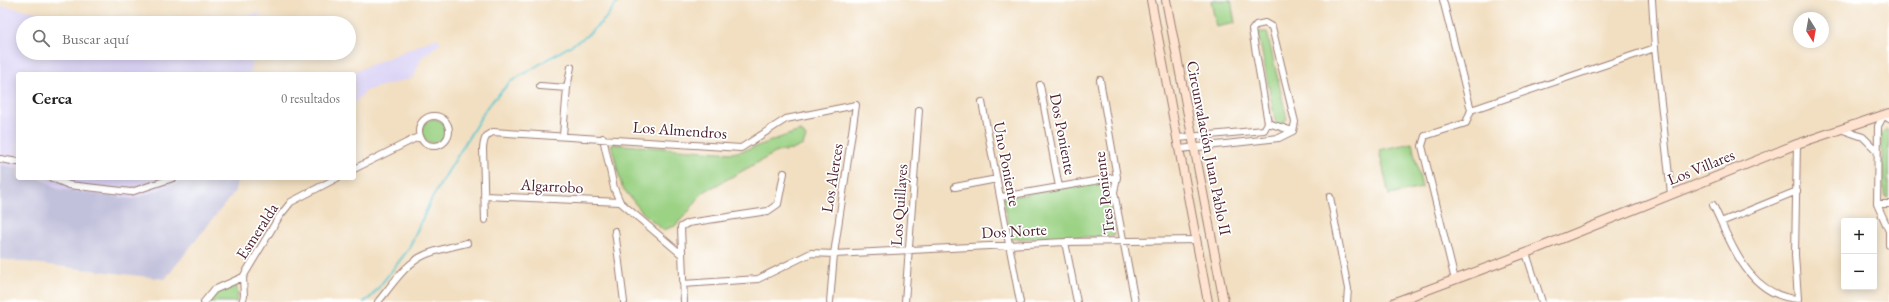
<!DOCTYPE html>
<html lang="es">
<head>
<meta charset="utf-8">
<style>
	:root { --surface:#fff; --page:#f2f2f2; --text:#222; --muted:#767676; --line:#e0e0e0 }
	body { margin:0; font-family:"EB Garamond",serif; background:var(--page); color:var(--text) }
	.controls { position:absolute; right:12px; bottom:12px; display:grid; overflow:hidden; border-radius:4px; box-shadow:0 2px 10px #0003 }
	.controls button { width:36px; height:36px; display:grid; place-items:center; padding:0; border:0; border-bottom:1px solid var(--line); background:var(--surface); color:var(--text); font:20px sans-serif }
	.compass { position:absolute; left:1793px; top:12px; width:36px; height:36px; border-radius:50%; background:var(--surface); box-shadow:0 2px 10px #0003; rotate:169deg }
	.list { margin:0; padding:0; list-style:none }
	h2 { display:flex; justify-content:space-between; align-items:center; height:52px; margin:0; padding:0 16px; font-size:17px }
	h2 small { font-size:13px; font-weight:400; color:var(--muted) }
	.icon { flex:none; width:22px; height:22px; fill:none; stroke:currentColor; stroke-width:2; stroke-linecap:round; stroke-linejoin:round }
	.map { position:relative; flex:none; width:1889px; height:302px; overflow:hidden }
	.search { position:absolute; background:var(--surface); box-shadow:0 2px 10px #0003; left:16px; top:16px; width:340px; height:44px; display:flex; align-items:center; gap:10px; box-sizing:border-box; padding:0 14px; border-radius:22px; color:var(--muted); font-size:15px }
	.panel { position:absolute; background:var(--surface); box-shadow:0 2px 10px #0003; left:16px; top:72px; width:340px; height:108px; border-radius:4px }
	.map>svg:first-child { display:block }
</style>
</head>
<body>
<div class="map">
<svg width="1889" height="302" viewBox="0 0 1889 302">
	<rect width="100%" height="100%" fill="#fff"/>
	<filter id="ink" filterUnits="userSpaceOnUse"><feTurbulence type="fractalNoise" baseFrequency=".025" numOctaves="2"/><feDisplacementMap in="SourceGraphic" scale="8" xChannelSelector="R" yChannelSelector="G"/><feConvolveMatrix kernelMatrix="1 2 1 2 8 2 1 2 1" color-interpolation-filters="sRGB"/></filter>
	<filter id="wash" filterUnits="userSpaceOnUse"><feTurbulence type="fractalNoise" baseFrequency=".012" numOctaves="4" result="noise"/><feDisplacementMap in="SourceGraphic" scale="16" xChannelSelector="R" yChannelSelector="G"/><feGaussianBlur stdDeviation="0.9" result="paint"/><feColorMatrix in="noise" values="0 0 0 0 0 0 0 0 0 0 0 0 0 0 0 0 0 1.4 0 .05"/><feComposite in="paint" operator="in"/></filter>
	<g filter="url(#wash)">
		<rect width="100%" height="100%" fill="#f2dfc1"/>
		<path fill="#ddd5f6" d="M0,6L112,23H23V53H254L250,74H18V168L0,165Z
			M260,13L258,23H202Z
			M437,38L441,43L422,57L413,78L367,90L354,103V74H348Z
			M39,178H194L133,199L58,189Z"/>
		<path fill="#c2c1dc" d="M0,165L18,168V178H39L58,189L133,199L194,178H237L236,190L165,279L0,259Z"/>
		<path fill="#9bd284" stroke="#727858" d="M1211,0H1231L1235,23L1216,27Z
			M1258,32H1267L1287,119L1282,124L1276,125Z
			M422 131a12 12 0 1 1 24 0a12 12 0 1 1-24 0Z
			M1886,129L1889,131L1888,198L1884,195L1881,134Z
			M801,131L806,137L803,145L792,150L777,152L702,193L689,211L675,226L663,230L642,212L622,187L611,144L732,153C756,149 777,137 801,131Z
			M1412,143L1422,188L1389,195L1379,150Z
			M1105,181L1115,236L1011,239L1003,198Z
			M236,284L238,294L236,302H209L219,291Z"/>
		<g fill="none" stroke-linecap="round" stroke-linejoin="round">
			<path stroke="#5ac6d1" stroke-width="2" d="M364,302L371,297L408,250L432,198L487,107L510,82L585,37L605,19L619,0"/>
		</g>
	</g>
	<g filter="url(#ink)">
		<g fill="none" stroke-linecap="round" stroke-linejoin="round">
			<defs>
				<path id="street" d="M1443,0L1471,110L1466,123L1425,136L1422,146L1455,280
					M1655,48L1671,194
					M1100,80L1117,177L1114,192L1135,302
					M1040,85L1059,187
					M540,86L567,88
					M982,102L1020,302
					M1471,110L1655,48L1652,0
					M419 131a15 15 0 1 1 30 0a15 15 0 1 1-30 0Z
					M1889,119L1884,115L1878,126L1877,204L1889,231V245
					M1268,123L1293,131
					M1843,130L1863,137L1877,151
					M563,135L567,88L571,67
					M603,138L614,188L620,202L681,254
					M1178,138L1264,130L1268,123L1252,30L1256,25L1265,23L1272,27L1295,122L1293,131L1279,138L1180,149
					M0,159L18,162
					M354,169L420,136
					M52,178L69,185L131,192L173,178
					M955,187L997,179
					M484,196L620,202
					M1001,197L1117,177
					M1330,197L1348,289L1347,302
					M1877,204H1889
					M1713,205C1732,244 1748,296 1798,299L1795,255L1797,144
					M485,220L483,148C484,140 485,135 493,132L741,148L786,119L856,105L834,254L830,302
					M1721,222L1797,191
					M615,231L624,302
					M1065,242L1077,302
					M1526,253L1542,302
					M683,284L758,279L811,253L834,254L1065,242L1196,240
					M204,302L214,290L243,277
					M242,302L244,296L243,277L279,217L291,202L337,178
					M378,302C392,285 406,262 427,254C440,249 454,246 467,243
					M684,302L681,227L688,223L768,211L778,204L784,173
					M905,302L919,110"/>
				<path id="secondary" d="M1151,0L1208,302
					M1166,0L1224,302
					M1395,302L1526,253L1797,144L1889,113"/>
			</defs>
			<use href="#street" stroke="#9e7f76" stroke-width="8"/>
			<use href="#secondary" stroke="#9e7f76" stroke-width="10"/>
			<use href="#street" stroke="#fff" stroke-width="6"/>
			<use href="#secondary" stroke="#fee3d1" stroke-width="8"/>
		</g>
	</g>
	<g text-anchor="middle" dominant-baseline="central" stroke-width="3.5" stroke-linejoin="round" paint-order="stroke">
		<g font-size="16" fill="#4a1f2b" stroke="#fff">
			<text transform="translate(680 130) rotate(4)">Los Almendros</text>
			<text transform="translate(1063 134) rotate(79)">Dos Poniente</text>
			<text transform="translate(1209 148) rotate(79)">Circunvalación Juan Pablo II</text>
			<text transform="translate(1007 164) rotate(79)">Uno Poniente</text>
			<text transform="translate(1701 167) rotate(-22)">Los Villares</text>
			<text transform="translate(832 178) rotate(-81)">Los Alerces</text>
			<text transform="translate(552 186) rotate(3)">Algarrobo</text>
			<text transform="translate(1104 193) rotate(-97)">Tres Poniente</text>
			<text transform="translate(899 205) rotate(-86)">Los Quillayes</text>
			<text transform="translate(257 231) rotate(-57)">Esmeralda</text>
			<text transform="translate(1014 231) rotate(-3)">Dos Norte</text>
		</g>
	</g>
</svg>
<div class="controls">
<button>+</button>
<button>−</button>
</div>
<svg class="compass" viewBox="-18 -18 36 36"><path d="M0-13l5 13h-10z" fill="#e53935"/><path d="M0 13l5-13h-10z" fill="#767676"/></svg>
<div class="search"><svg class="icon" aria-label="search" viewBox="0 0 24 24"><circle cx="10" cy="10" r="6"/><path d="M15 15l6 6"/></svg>Buscar aquí</div>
<section class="panel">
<h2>Cerca<small>0 resultados</small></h2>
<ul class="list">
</ul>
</section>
</div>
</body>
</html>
